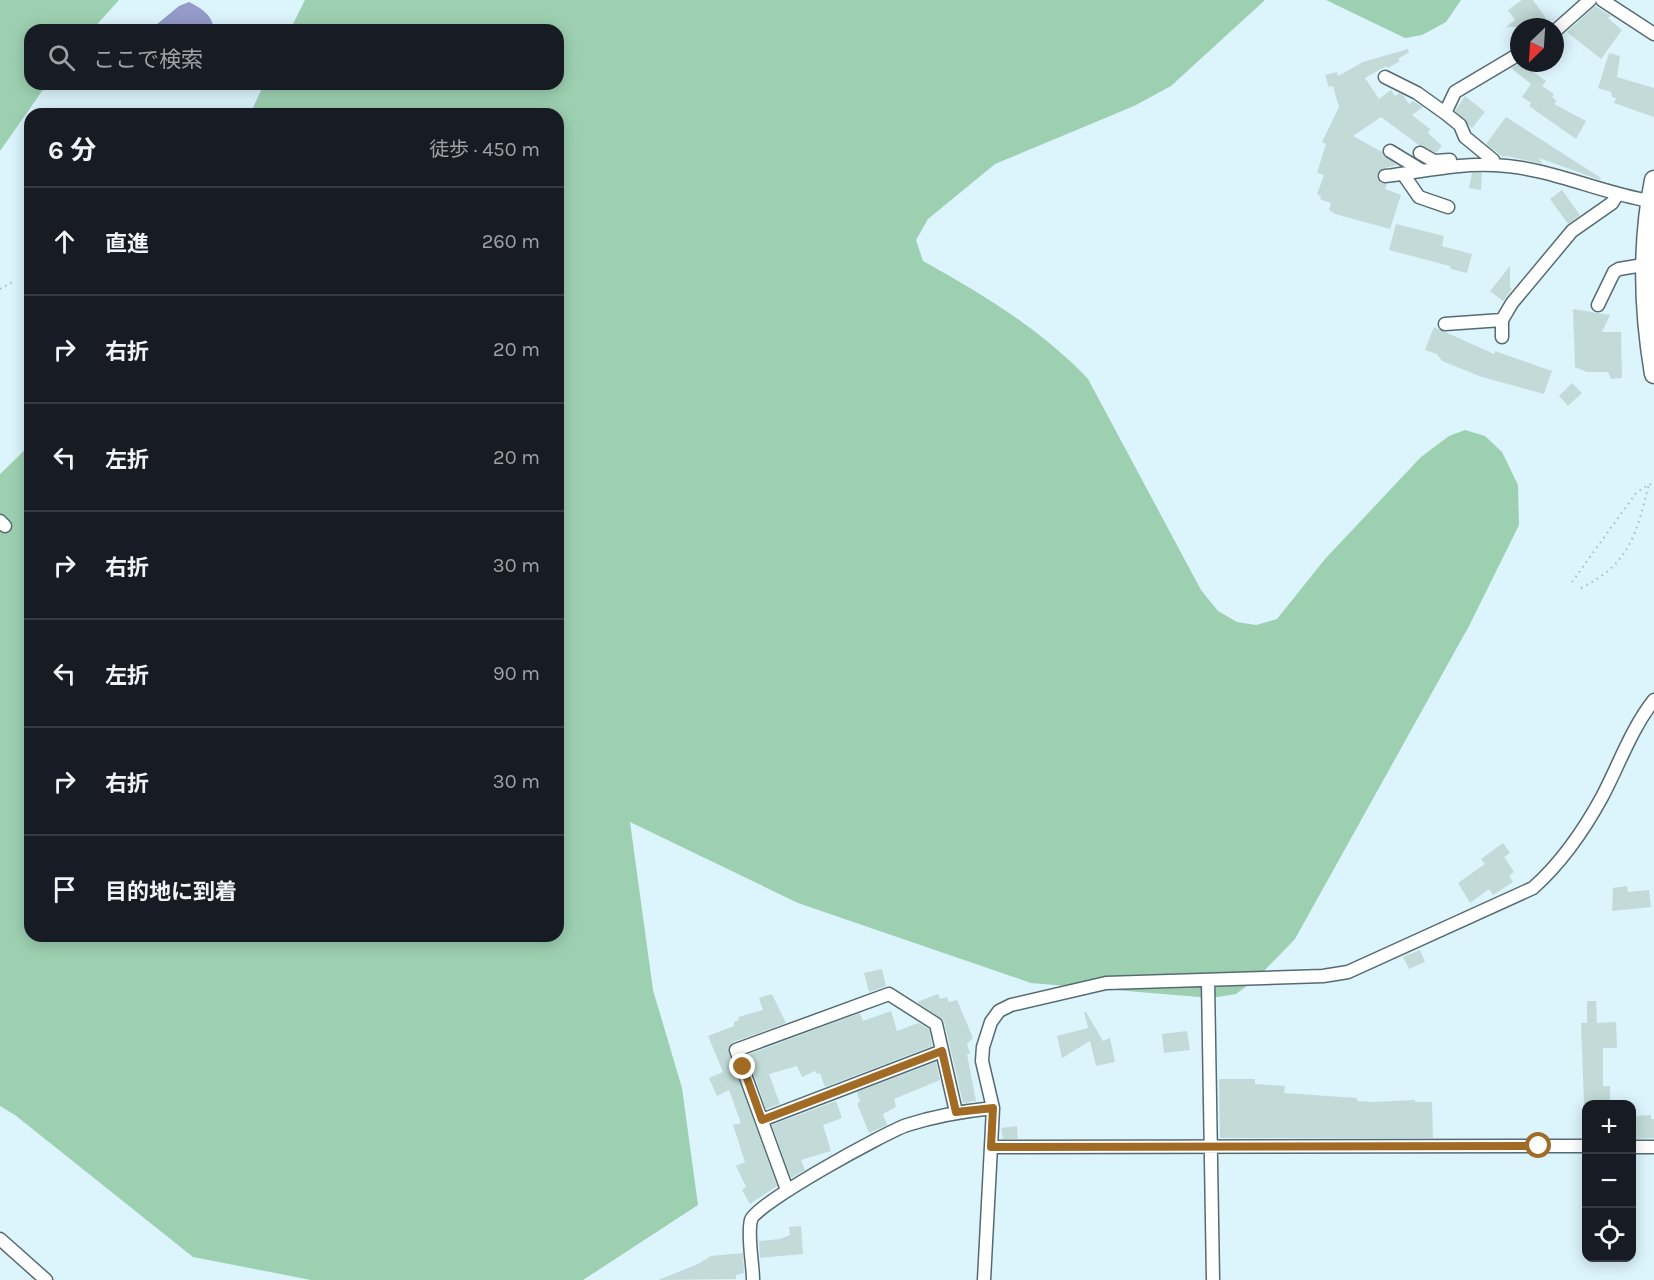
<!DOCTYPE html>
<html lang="ja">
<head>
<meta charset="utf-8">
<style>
	:root { --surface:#171b24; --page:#20242c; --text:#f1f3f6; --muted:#9ea1a6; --line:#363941 }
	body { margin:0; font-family:Karla,"Noto Sans JP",sans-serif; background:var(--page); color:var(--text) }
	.controls { position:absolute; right:18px; bottom:18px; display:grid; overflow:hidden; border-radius:12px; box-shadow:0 3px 15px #0003 }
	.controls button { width:54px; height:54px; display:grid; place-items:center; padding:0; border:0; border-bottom:2px solid var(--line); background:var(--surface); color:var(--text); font:30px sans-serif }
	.compass { position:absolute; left:1510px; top:18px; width:54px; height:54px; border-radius:50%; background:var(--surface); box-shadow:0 3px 15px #0003; rotate:205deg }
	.stop { position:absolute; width:18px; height:18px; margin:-14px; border:4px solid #a16b25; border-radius:50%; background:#fff }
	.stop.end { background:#a16b25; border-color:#fff; box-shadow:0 2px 6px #0008 }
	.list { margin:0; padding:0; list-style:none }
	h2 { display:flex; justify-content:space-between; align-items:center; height:78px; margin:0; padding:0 24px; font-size:26px }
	h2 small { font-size:20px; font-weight:400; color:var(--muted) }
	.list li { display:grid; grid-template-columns:39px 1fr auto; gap:18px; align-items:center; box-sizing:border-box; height:108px; padding:0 24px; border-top:2px solid var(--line) }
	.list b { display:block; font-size:22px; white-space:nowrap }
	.list em { font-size:20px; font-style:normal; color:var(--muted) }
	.icon { flex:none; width:33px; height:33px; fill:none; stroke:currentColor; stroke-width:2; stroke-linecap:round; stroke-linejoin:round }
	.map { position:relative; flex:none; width:1654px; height:1280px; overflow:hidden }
	.search { position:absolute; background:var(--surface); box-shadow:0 3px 15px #0003; left:24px; top:24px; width:540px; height:66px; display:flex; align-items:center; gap:15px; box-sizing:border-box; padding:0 21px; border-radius:18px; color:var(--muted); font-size:22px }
	.panel { position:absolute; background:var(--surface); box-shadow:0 3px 15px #0003; left:24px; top:108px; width:540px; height:834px; border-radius:18px }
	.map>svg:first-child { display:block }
</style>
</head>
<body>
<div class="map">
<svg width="1654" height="1280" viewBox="0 0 1654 1280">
	<rect width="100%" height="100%" fill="#dcf4fc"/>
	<path fill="#9dd0b1" d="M0,0H119L92,30H30V84H47L0,151Z
		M305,0H1265L1171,86L1134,106L995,164L928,219L916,240L923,261C981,293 1042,330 1088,379L1201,590L1218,611L1237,622L1256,625L1277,619L1325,559L1421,457L1449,436L1465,430L1485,436L1502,452L1518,485L1519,525L1469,626L1295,939L1256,979L1236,994L1211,998L1031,983L798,903L630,822L653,990L682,1088L698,1205L583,1280H311L193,1257L15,1115L0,1106V474L30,445V936H558V114H250L264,84H558V30H290Z
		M1326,0H1461L1446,22L1422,35L1405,38Z"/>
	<path fill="#949bc9" d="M189,2C202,9 212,14 214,30H150L179,6Z"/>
	<path fill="#c2dbd8" d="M1522,0H1533L1550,24L1548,27H1506L1515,20L1508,10Z
		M1595,6L1611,16L1608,18L1622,30L1601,59L1567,32Z
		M1408,49L1409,52L1398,59L1400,61L1388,68L1386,66L1365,78L1379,99L1391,90L1395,96L1399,93L1403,95L1409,104L1413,101L1423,107L1412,115L1430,129L1428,133L1442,146L1436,153L1419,145L1381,117L1353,136L1382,152L1397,165L1381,169L1377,176L1381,183L1387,184L1385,189L1401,195L1390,229L1335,214L1329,210L1331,203L1320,199L1321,196L1317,194L1324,175L1317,173L1326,144L1322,142L1339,107L1333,86L1329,87L1325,75L1337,72L1338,76L1363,62Z
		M1609,53L1620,56L1617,77L1654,88V117L1614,103L1616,98L1612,97L1611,92L1598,88Z
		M1521,63L1546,81L1542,86L1554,94L1552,97L1557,101L1554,104L1586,121L1576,139L1529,106L1531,103L1522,97L1531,84L1511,68Z
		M1465,96L1485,112L1472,128L1455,111Z
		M1506,117L1601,178L1600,180L1539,158L1543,164L1507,156L1503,157L1486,144Z
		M1472,173H1482L1481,190L1469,188Z
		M1562,190L1580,215L1568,224L1550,199Z
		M1396,224L1444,236L1442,246L1472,254L1467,273L1451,269L1450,266L1389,250Z
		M1510,266V287L1512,289L1503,301L1490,291Z
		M1573,309L1610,315L1602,332H1621L1622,378L1611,379L1608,372H1587L1575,367Z
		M1434,327L1494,354L1495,351L1552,371L1544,394L1482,377L1442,361L1437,354L1425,350Z
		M1572,383L1582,393L1568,406L1559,396Z
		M1503,843L1510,853L1504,857L1514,872L1509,876L1513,882L1493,895L1489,889L1470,903L1458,883L1485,864L1481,859Z
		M1627,886L1628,892L1649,890L1651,907L1612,911L1613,888Z
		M1420,950L1425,962L1409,969L1403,957Z
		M882,969L886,986L869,992L864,973Z
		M772,994L786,1023L733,1042L728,1049L777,1186L750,1204L742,1190L746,1187L736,1166L745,1162L733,1125L741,1123L729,1090L717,1096L709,1078L723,1072L708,1036L734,1026V1022L739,1020L738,1017L763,1010L759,998Z
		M938,994L940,999L947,997L949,1002L957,1000L973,1038L967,1044L970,1054H967L976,1101L963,1103L944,1021L917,1002Z
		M1587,1001H1596L1597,1023L1616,1022L1617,1048H1603V1086H1610V1104H1584L1581,1023H1587Z
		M891,1011L897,1031L918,1023L929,1029L932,1046L825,1087L820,1073L817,1074L815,1071L802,1077L797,1066L769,1074L780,1104L766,1109L747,1055L860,1013L863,1021Z
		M1084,1012H1086L1103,1041L1110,1038L1115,1062L1096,1066L1090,1041L1062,1058L1057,1036L1088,1028Z
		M1187,1031L1190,1050L1164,1053L1162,1034Z
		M936,1062L940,1080L894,1099L896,1107L883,1114L887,1125L869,1133L857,1103L860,1102L857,1092Z
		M1219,1079H1255V1084L1285,1086L1284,1093L1357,1098V1101L1372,1102L1415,1100V1102H1432L1433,1138H1220Z
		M836,1101L842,1118L823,1125L831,1151L801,1160L805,1170L791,1178L772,1125Z
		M1651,1115V1119H1654V1138L1634,1139V1116Z
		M1017,1126L1018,1139H1003L1001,1128Z
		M801,1226L803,1254L760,1258L759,1241L780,1239L790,1235L789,1227Z
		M743,1253L744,1273L736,1275V1279L658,1280L698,1264L711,1256Z"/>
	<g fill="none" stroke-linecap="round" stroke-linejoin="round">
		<defs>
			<path id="street" d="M1602,0L1654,34
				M1555,31L1590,0
				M1385,77L1417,93L1445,113L1460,125L1465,137L1493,160L1495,165
				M1445,113L1455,92L1519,54
				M1390,151L1421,170
				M1420,153L1434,161L1450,160
				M1403,174L1419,197L1448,207
				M1385,176C1421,172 1457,163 1494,165C1548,167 1597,192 1650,201
				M1598,305L1614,272L1619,269L1643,265
				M1445,324L1502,320
				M1502,337V320L1512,303L1572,231L1612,203L1617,195
				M0,521L5,526
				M1208,981L1213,1280
				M762,1120L942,1051
				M991,1147L1586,1146
				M1632,1147H1654
				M787,1190L736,1050L889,994L936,1024L956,1112
				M0,1239L46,1280
				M753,1280C753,1263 747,1236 751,1220C755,1204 886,1132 907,1125C935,1116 964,1111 993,1108
				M984,1280L993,1108L982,1061L983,1047L991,1022L999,1011L1011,1005L1106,983L1323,976L1348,972L1533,888C1561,863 1584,830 1602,797C1619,765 1631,729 1654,700"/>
			<path id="secondary" d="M1654,180C1641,246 1643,309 1654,374"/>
		</defs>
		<use href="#street" stroke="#566b71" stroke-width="15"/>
		<use href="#secondary" stroke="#566b71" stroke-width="21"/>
		<path stroke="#a6bac0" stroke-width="2" stroke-dasharray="1.5 4.5" stroke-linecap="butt" d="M0,289L14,281
			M1572,582L1636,493L1649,484L1654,485
			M1581,588C1631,563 1636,534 1649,484"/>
		<use href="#street" stroke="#fff" stroke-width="12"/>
		<use href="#secondary" stroke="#fff" stroke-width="18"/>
	</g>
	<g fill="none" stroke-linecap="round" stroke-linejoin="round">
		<path stroke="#a16b25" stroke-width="8" d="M743,1067L762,1120L942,1051L956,1112L993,1108L991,1147L1539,1146"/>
	</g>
</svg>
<div class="controls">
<button>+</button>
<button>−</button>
<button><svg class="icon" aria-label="locate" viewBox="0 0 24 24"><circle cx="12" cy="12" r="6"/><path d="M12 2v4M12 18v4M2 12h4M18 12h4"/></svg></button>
</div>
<svg class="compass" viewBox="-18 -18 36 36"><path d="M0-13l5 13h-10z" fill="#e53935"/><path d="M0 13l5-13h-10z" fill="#9ea1a6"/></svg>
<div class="stop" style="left:1539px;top:1146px"></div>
<div class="stop end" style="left:743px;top:1067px"></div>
<div class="search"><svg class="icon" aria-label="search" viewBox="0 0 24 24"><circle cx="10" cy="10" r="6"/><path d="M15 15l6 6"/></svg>ここで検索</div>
<section class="panel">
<h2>6 分<small>徒歩 · 450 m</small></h2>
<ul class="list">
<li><svg class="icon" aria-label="ahead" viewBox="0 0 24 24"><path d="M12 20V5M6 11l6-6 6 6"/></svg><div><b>直進</b></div><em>260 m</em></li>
<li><svg class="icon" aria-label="right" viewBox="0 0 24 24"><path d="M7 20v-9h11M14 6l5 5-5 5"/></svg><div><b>右折</b></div><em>20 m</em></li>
<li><svg class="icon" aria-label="left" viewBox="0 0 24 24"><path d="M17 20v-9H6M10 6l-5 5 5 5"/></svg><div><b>左折</b></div><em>20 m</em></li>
<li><svg class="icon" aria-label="right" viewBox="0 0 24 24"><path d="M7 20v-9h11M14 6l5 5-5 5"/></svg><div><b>右折</b></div><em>30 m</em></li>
<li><svg class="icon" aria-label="left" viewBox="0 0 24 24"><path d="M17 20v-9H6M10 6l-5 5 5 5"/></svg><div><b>左折</b></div><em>90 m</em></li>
<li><svg class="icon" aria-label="right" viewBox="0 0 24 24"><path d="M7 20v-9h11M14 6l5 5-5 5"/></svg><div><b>右折</b></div><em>30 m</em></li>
<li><svg class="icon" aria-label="arrive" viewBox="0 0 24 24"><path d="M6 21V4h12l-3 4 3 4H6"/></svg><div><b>目的地に到着</b></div></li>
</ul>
</section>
</div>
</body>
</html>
